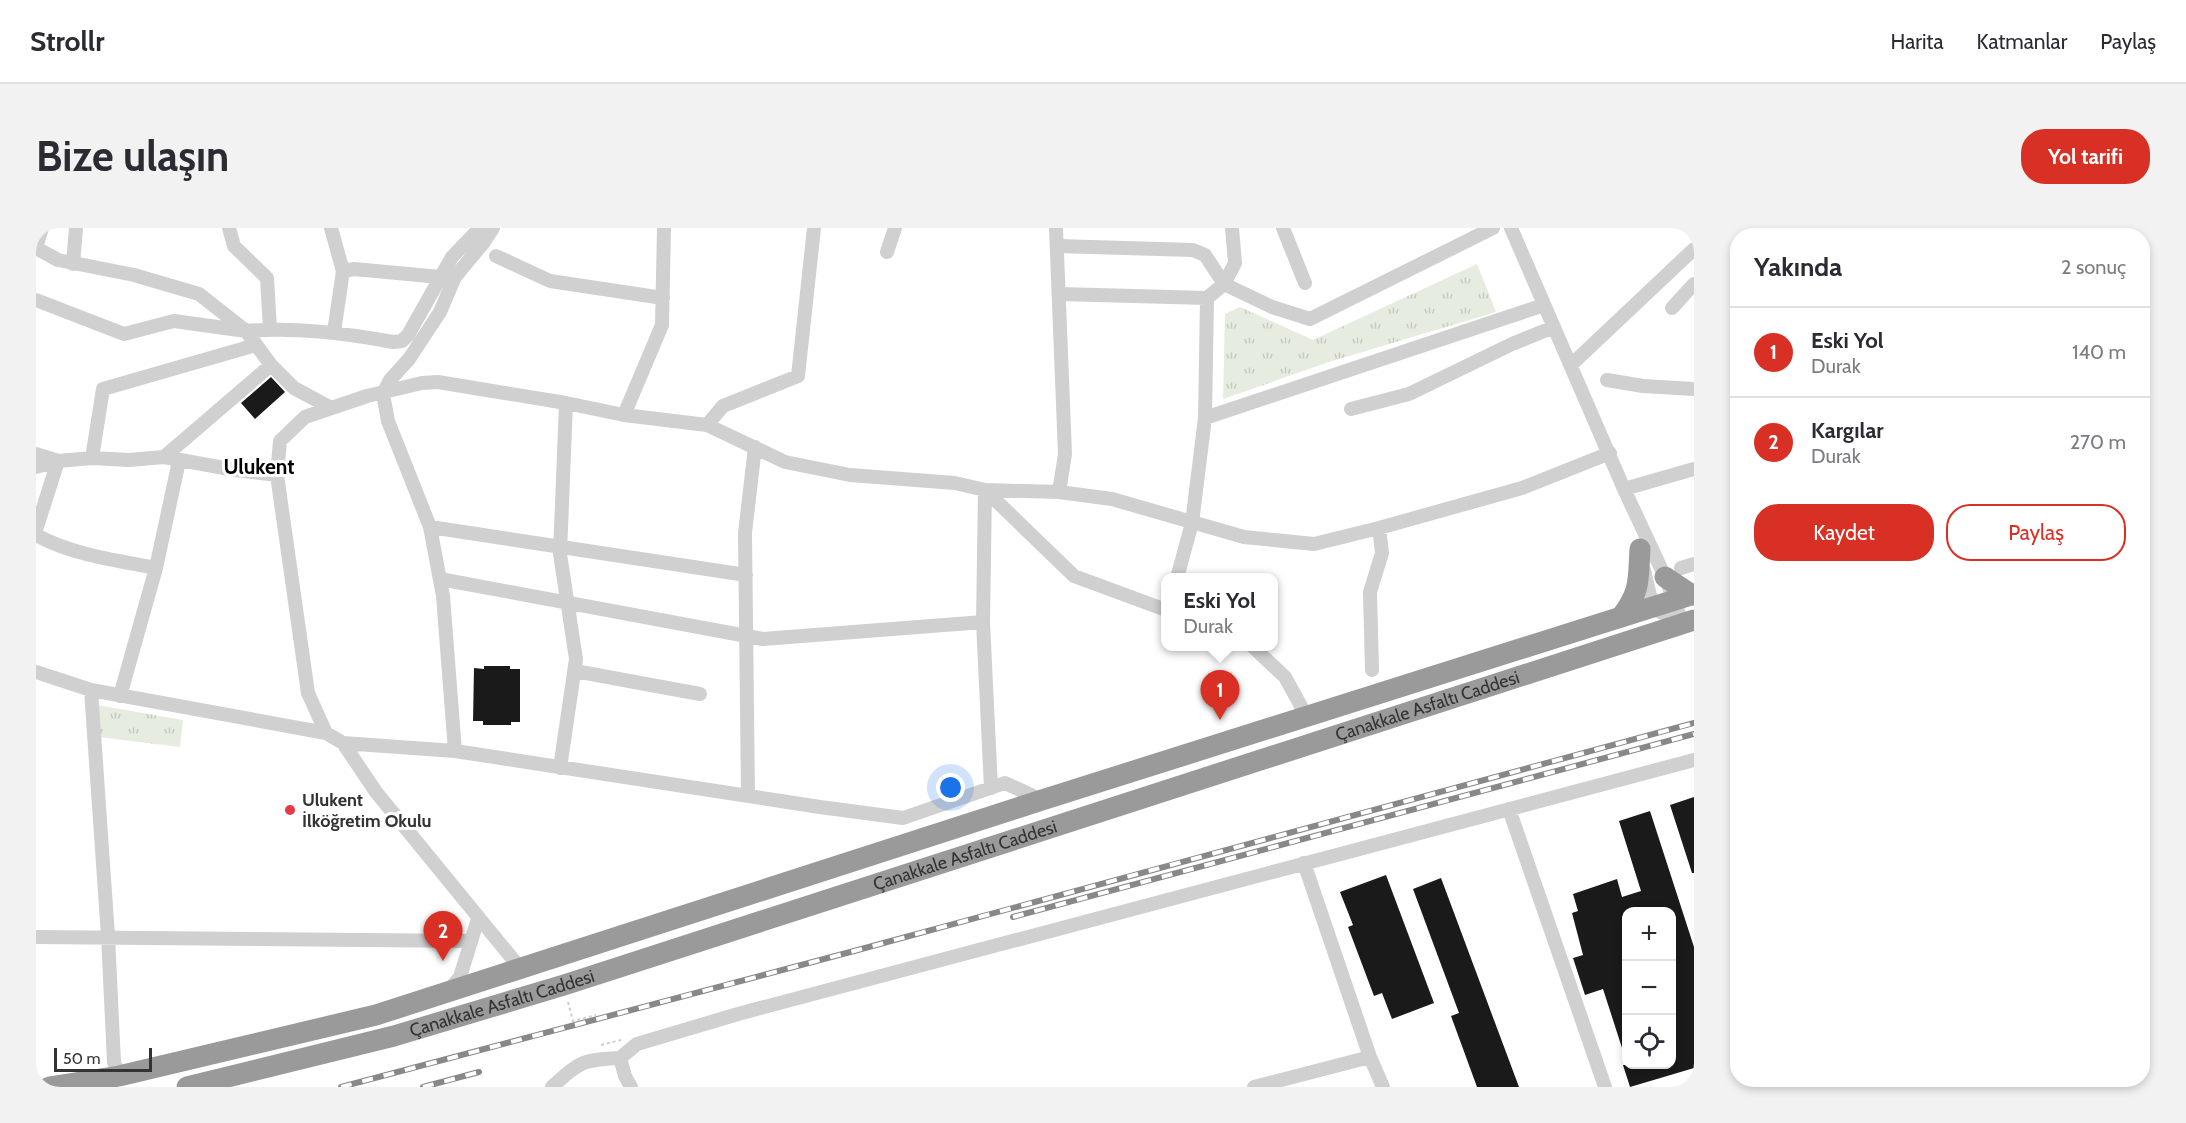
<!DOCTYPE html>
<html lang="tr">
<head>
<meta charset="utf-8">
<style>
	:root { --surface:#fff; --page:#f2f2f3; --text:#2b2b33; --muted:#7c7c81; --line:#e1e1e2; --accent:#d93025 }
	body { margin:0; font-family:Cabin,sans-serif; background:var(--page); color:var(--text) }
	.controls { position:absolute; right:18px; bottom:18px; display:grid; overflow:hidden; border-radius:12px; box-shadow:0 3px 9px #0003 }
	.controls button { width:54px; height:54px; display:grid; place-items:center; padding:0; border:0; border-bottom:2px solid var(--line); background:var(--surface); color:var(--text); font:30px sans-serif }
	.scale { position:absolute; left:18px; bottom:15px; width:98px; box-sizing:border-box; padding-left:6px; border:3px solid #333; border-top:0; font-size:16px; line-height:21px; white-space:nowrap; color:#333; -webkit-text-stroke:4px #fff; paint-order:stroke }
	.you { position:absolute; left:915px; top:560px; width:21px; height:21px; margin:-15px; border:4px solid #fff; border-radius:50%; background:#1a73e8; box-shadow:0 0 0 9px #1a73e833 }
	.badge { display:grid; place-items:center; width:39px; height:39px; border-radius:50%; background:var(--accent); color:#fff; font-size:20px; font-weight:700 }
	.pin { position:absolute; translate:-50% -50px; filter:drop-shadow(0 2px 3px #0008) }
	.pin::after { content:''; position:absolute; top:32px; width:21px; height:18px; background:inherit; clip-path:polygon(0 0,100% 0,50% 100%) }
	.popup { position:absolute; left:1125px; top:345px; width:117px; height:78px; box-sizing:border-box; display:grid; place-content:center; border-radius:12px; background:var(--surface); filter:drop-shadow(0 2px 4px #0005); font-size:20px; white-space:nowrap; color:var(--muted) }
	.popup b { font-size:22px; color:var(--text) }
	.popup::after { content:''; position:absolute; left:50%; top:100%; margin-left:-12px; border:12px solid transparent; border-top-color:var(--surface) }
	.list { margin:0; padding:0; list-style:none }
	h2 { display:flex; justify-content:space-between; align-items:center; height:78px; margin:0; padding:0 24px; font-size:26px }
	h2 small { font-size:20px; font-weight:400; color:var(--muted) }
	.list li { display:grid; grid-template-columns:39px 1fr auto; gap:18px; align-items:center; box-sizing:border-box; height:90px; padding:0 24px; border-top:2px solid var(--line) }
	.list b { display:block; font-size:22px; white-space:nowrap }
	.list p { margin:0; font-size:20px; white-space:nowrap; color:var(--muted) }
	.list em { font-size:20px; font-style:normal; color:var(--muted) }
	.actions { display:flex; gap:12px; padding:18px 24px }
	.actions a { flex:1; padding:14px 0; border:2px solid var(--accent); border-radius:24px; text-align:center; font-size:21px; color:var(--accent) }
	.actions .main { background:var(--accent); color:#fff }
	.icon { flex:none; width:33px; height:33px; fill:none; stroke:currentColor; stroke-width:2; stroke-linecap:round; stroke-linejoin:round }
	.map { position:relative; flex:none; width:1658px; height:859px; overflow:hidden; border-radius:24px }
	header { display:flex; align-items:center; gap:36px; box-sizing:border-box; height:84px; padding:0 30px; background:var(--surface); border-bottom:2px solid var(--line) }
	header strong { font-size:28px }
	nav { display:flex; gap:33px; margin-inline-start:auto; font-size:21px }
	.intro { display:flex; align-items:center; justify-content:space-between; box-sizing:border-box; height:144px; padding:0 36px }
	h1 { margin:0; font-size:42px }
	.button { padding:15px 27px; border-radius:24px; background:var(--accent); color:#fff; font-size:21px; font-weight:700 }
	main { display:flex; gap:36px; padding:0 36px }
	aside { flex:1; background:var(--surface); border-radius:24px; box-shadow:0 3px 9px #0003 }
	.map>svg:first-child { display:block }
</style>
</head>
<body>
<header>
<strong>Strollr</strong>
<nav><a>Harita</a><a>Katmanlar</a><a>Paylaş</a></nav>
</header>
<div class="intro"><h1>Bize ulaşın</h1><a class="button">Yol tarifi</a></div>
<main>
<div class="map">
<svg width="1658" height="859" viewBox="0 0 1658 859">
	<defs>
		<pattern id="park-tufts" width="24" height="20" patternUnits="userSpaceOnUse" patternTransform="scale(1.5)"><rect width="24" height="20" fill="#e6ecdf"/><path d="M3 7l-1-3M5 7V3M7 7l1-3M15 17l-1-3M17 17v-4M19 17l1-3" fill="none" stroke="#c6cbc0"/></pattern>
	</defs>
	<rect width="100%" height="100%" fill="#fff"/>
	<path fill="url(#park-tufts)" d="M1441,36L1460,84L1293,134L1187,171L1189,86L1204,79L1277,112Z
		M61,477L147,492L144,519L63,509Z"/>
	<path fill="#1a1a1a" d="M235,149L249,164L219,191L205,175Z
		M448,438H474V441H484V494H475V497H447V493H437L438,440L448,441Z
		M1658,569V645H1656L1634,577Z
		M1614,583L1658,719V840L1594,859L1587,837H1635V684H1590V826H1588L1567,761L1549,767L1537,730L1547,727L1536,685L1542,683L1537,666L1581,651L1586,669L1605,663L1583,593Z
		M1350,647L1398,775L1356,791L1346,765L1338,768L1312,699L1317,697L1304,664Z
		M1405,650L1483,859H1441L1415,788L1423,785L1377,661Z"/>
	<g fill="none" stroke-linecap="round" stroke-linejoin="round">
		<path stroke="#cdcdcd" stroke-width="2" stroke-dasharray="3 3" stroke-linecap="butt" d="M532,774L537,793L560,787
			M565,817L585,812"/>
		<path stroke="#d0d0d0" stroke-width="14" d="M193,0L198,18L231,50L234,101
			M295,0L307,43L298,104
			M1020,0L1029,226L1023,264
			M1247,0L1269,55
			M1475,0L1588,261L1629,349L1647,396
			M1021,18L1157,22L1169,27L1188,56L1236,79L1274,91L1457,0
			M0,20L22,32L98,47L163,66L210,103C260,99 308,105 357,114L366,113L372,107L416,29L444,0
			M0,20L6,0
			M851,24L859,0
			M460,28L514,53L627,70
			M37,36L40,0
			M307,43L318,41L404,49
			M1024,66L1171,70
			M0,72L88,106L138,93L210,103L235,137L258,160L295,180
			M1636,80L1658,56
			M1535,137L1658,21
			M1571,152L1607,158L1658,161
			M1315,181L1373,166L1476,116L1518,99
			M588,187L626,97L628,0
			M1169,190L1508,77
			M671,197L687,178L762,148L778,0
			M0,226L22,233L0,302
			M128,229L235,137
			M56,230L67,161L220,117
			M0,239L22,233L56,230L93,232L128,229L199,242L241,247
			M1588,261L1658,241
			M394,299L710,347
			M0,307C37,327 79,332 120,340
			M1645,340L1658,336
			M1608,342L1617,380L1647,396
			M1141,350L1156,295L1169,190L1171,70L1188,56L1199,35L1196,0
			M404,351L727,411L947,394
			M1216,418L1249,449L1271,489
			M1336,442L1334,364L1346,325L1343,300
			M539,443L664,466
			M0,444L55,462L290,505
			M55,462L72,708L78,834L83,848
			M84,468L120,340L143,233
			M307,515L419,523L784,579L867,590L969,555L1006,572
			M419,523L407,368L394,299L352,193L347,166L354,152L373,131L404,84L419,49L448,14L457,0
			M524,540L540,431L524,326L530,175
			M955,560L947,394L949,262L1023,264L1076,271L1208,309L1278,316L1343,300L1486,260L1574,225
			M712,568L709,305L719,219
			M1473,581L1569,859
			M1268,635L1334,829L1347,859
			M0,709L435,713
			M484,740L340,564L307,515L290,505L272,465L241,247L244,213L269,189L331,168L386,155L402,154L530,175L588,187L671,197L749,234L814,247L919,255L949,262L1038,348L1130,382
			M412,763L424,749L442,691
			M516,859C545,833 545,832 584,830
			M595,859L589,848L584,830L601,816L702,786L1658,532
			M1218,859L1334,829"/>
		<g stroke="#9a9a9a" stroke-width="21">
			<path d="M1629,349L1656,367"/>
			<path d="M1585,389C1605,363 1602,352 1604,321"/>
			<path d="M13,859L83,848L340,787L1006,572L1658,366"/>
			<path id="s1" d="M151,859L358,808L528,757L1658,392"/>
		</g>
		<defs>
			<path id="rail" d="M977,689L1658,506
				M305,859L818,723L1658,495
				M387,859L443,844"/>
		</defs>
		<use href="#rail" stroke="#888" stroke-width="6"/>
		<use href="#rail" stroke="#fff" stroke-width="4" stroke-dasharray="11" stroke-linecap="butt"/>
	</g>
	<circle fill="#e63946" stroke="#fff" stroke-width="2" cx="254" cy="582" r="6"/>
	<g text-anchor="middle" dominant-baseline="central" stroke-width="6" stroke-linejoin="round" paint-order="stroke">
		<g font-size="18" fill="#333" stroke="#fff">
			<text stroke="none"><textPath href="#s1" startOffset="1298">Çanakkale Asfaltı Caddesi</textPath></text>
			<text stroke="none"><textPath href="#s1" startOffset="812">Çanakkale Asfaltı Caddesi</textPath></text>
			<text stroke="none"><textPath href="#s1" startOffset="326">Çanakkale Asfaltı Caddesi</textPath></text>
		</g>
		<g font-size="18" font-weight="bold" fill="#333" stroke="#fff" text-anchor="start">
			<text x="266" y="572">Ulukent<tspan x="266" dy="21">İlköğretim Okulu</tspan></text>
		</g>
		<g font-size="21" font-weight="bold" fill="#000" stroke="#fff">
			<text x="223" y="238">Ulukent</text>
		</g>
	</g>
</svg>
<div class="controls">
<button>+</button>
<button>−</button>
<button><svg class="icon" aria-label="locate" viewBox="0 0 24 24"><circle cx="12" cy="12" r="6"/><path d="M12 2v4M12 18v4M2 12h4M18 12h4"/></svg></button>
</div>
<div class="scale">50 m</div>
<div class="you"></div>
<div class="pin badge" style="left:1184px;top:492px">1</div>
<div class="popup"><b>Eski Yol</b>Durak</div>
<div class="pin badge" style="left:407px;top:733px">2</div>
</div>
<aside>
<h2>Yakında<small>2 sonuç</small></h2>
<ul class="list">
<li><span class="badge">1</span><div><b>Eski Yol</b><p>Durak</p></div><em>140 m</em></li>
<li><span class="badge">2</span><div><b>Kargılar</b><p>Durak</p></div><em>270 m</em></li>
</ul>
<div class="actions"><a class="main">Kaydet</a><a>Paylaş</a></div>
</aside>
</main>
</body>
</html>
